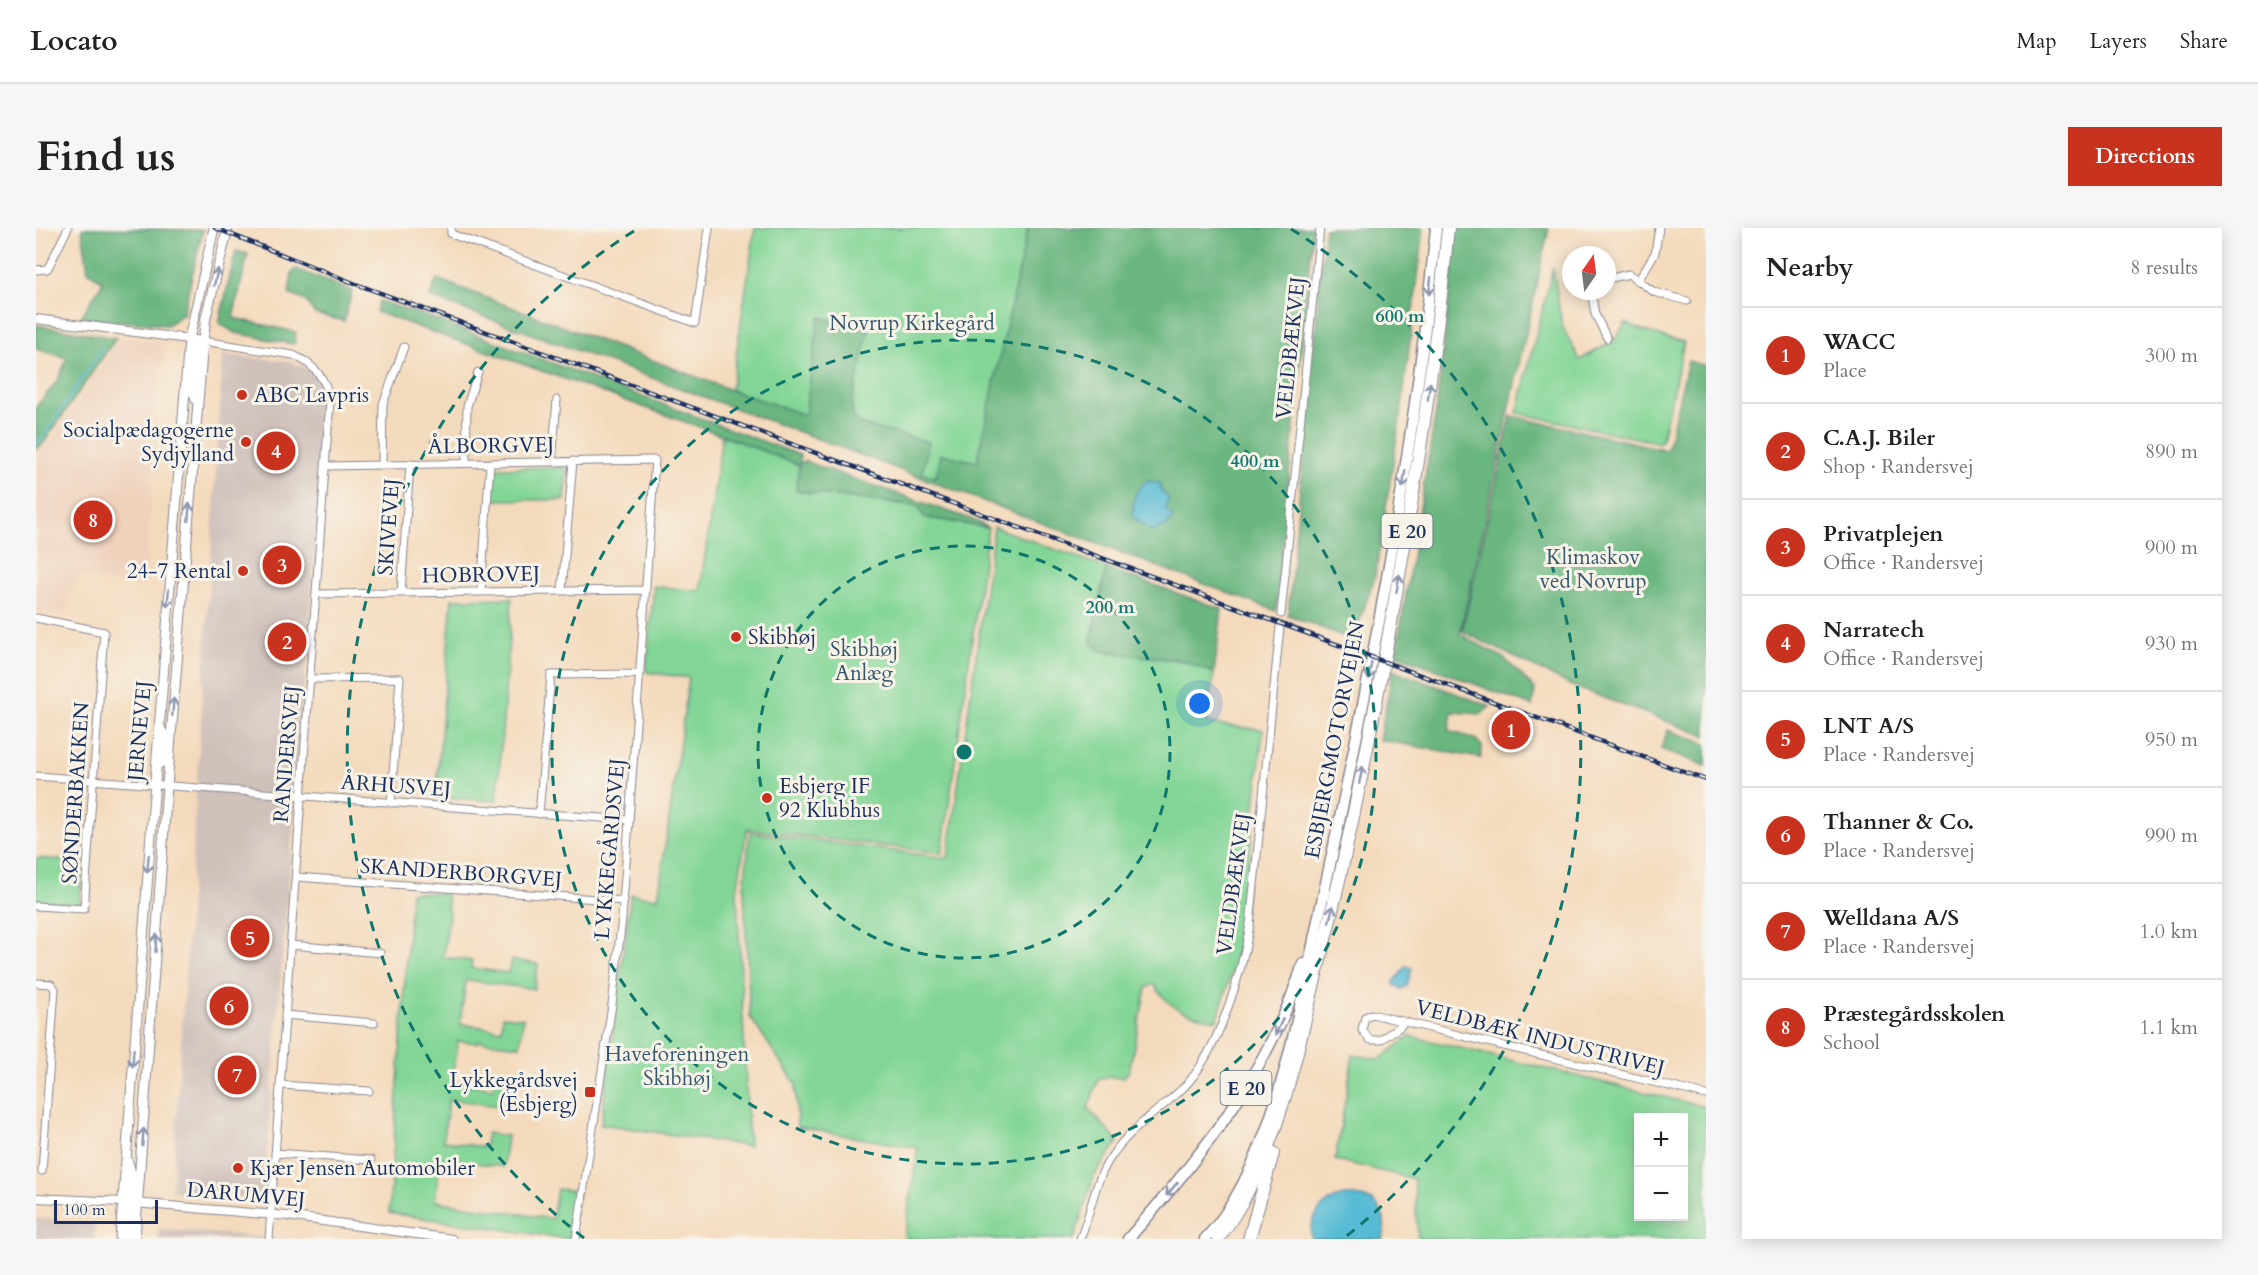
<!DOCTYPE html>
<html lang="en">
<head>
<meta charset="utf-8">
<style>
	:root { --surface:#fff; --page:#f6f6f6; --text:#222; --muted:#767676; --line:#e0e0e0; --accent:#c8321e }
	body { margin:0; font-family:Cardo,serif; background:var(--page); color:var(--text) }
	.controls { position:absolute; right:18px; bottom:18px; display:grid; overflow:hidden; border-radius:0px; box-shadow:0 3px 15px #0003 }
	.controls button { width:54px; height:54px; display:grid; place-items:center; padding:0; border:0; border-bottom:2px solid var(--line); background:var(--surface); color:var(--text); font:30px sans-serif }
	.compass { position:absolute; left:1526px; top:18px; width:54px; height:54px; border-radius:50%; background:var(--surface); box-shadow:0 3px 15px #0003; rotate:14deg }
	.scale { position:absolute; left:18px; bottom:15px; width:104px; box-sizing:border-box; padding-left:6px; border:3px solid #1b2f5e; border-top:0; font-size:16px; line-height:21px; white-space:nowrap; color:#1b2f5e; -webkit-text-stroke:4px #f7f3e8; paint-order:stroke }
	.you { position:absolute; left:1164px; top:476px; width:21px; height:21px; margin:-15px; border:4px solid #fff; border-radius:50%; background:#1a73e8; box-shadow:0 0 0 9px #1a73e833 }
	.badge { display:grid; place-items:center; width:39px; height:39px; border-radius:50%; background:var(--accent); color:#fff; font-size:20px; font-weight:700 }
	.pin { position:absolute; translate:-50% -50%; border:3px solid #fff; box-shadow:0 2px 6px #0006 }
	.list { margin:0; padding:0; list-style:none }
	h2 { display:flex; justify-content:space-between; align-items:center; height:78px; margin:0; padding:0 24px; font-size:26px }
	h2 small { font-size:20px; font-weight:400; color:var(--muted) }
	.list li { display:grid; grid-template-columns:39px 1fr auto; gap:18px; align-items:center; box-sizing:border-box; height:96px; padding:0 24px; border-top:2px solid var(--line) }
	.list b { display:block; font-size:22px; white-space:nowrap }
	.list p { margin:0; font-size:20px; white-space:nowrap; color:var(--muted) }
	.list em { font-size:20px; font-style:normal; color:var(--muted) }
	.map { position:relative; flex:none; width:1670px; height:1011px; overflow:hidden; border-radius:0px }
	header { display:flex; align-items:center; gap:36px; box-sizing:border-box; height:84px; padding:0 30px; background:var(--surface); border-bottom:2px solid var(--line) }
	header strong { font-size:28px }
	nav { display:flex; gap:33px; margin-inline-start:auto; font-size:21px }
	.intro { display:flex; align-items:center; justify-content:space-between; box-sizing:border-box; height:144px; padding:0 36px }
	h1 { margin:0; font-size:42px }
	.button { padding:15px 27px; border-radius:0px; background:var(--accent); color:#fff; font-size:21px; font-weight:700 }
	main { display:flex; gap:36px; padding:0 36px }
	aside { flex:1; background:var(--surface); border-radius:0px; box-shadow:0 3px 15px #0003 }
	.map>svg:first-child { display:block }
</style>
</head>
<body>
<header>
<strong>Locato</strong>
<nav><a>Map</a><a>Layers</a><a>Share</a></nav>
</header>
<div class="intro"><h1>Find us</h1><a class="button">Directions</a></div>
<main>
<div class="map">
<svg width="1670" height="1011" viewBox="0 0 1670 1011">
	<rect width="100%" height="100%" fill="#f7f3e8"/>
	<filter id="ink" filterUnits="userSpaceOnUse"><feTurbulence type="fractalNoise" baseFrequency=".0167" numOctaves="2"/><feDisplacementMap in="SourceGraphic" scale="12" xChannelSelector="R" yChannelSelector="G"/><feConvolveMatrix kernelMatrix="1 2 1 2 8 2 1 2 1" color-interpolation-filters="sRGB"/></filter>
	<filter id="wash" filterUnits="userSpaceOnUse"><feTurbulence type="fractalNoise" baseFrequency=".008" numOctaves="4" result="noise"/><feDisplacementMap in="SourceGraphic" scale="24" xChannelSelector="R" yChannelSelector="G"/><feGaussianBlur stdDeviation="1.35" result="paint"/><feColorMatrix in="noise" values="0 0 0 0 0 0 0 0 0 0 0 0 0 0 0 0 0 1.4 0 .05"/><feComposite in="paint" operator="in"/></filter>
	<g filter="url(#wash)">
		<rect width="100%" height="100%" fill="#f4dabc"/>
		<path fill="#efd1bc" d="M86,109L130,115L109,233L118,236L108,360L41,347L30,389L0,384V227L13,214Z"/>
		<path fill="#cfc0ba" d="M187,127L253,133L271,140L280,149L291,173L227,971L136,963Z
			M0,990L60,995L58,1011H0Z
			M123,1001L254,1011H122Z"/>
		<path fill="#82d596" stroke="#4e827a" stroke-width="1.5" fill-rule="evenodd" d="M719,0H992L934,268L695,162Z
			M1517,39L1526,98L1544,132L1580,111L1589,95L1617,106L1648,114L1625,215L1481,185Z
			M686,207L763,237L760,263L883,278L888,289L952,300L906,625L711,601L701,663L713,918L565,896L595,666L622,670L653,450L610,444L618,358L664,363Z
			M527,239L531,242L529,272H457L459,243L462,240Z
			M958,299L1070,340L1055,414L1065,423L1149,433L1178,445L1171,495L1227,502L1207,691L1202,723L1181,792C1152,786 1134,784 1118,756L1110,760L1093,843L1088,849L1063,850L1052,880L1082,914L1058,948L1038,1011H868L882,920L761,899L760,856L714,789L708,660L714,604L912,630Z
			M476,370L461,573L400,569L416,371Z
			M0,630L47,633L44,676L0,672Z
			M375,664L410,666L413,688L407,729L436,733L435,740L472,745L475,732L502,736L498,761L430,752L424,796L465,802L467,788L487,790L484,818L442,813L441,815L422,813L416,854L457,860L459,845L481,848L476,880L413,871L407,913L449,919L451,905L471,908L467,939L405,930L399,973L516,991L521,961L543,963L533,1011L353,985Z
			M1374,808L1670,879V1011H1382L1378,951L1299,932L1317,827L1344,831ZM1602,890H1648V988H1602Z"/>
		<path fill="#69b67f" stroke="#42726e" stroke-width="1.5" d="M46,0L167,2L147,86L131,97L44,90L67,54L52,43Z
			M992,0H1277L1240,383L766,205L394,69L401,51L695,162L769,187L783,89L833,101L816,175L817,188L826,197L893,214L886,245L900,249L905,226L941,234Z
			M1289,0H1388L1366,178L1339,349L1317,412L1252,387Z
			M1421,0H1513L1424,406L1468,430L1499,461L1496,478L1360,426L1400,183Z
			M200,23L212,26L197,90L260,104L258,116L199,105L183,95Z
			M260,41L316,63L308,93L279,86L270,73L253,66L256,44Z
			M343,73L387,87L764,227V236L768,233L940,293L952,300L888,289L882,278L760,263L763,237L686,207L340,84Z
			M0,97L80,110L7,216L0,221V179L22,152L31,130L0,121Z
			M1652,133L1670,138V508L1536,458L1426,403L1475,188L1631,222Z
			M1070,340L1186,381L1178,445L1149,433L1065,423L1055,414Z
			M1357,442L1454,478L1446,486L1416,484L1413,503L1439,511L1446,518L1445,530L1343,512Z
			M1632,502L1670,516V538L1625,521Z"/>
		<path fill="#56bbd4" stroke="#387599" stroke-width="1.5" d="M1111,253L1124,255L1125,262L1132,270L1130,283L1137,288L1130,299L1115,302L1097,289C1097,272 1097,264 1111,253Z
			M1370,738L1376,740L1371,758L1365,761L1357,755Z
			M1308,968C1338,965 1353,982 1347,1011H1275C1273,989 1287,972 1308,968Z"/>
		<g fill="none" stroke-linecap="round" stroke-linejoin="round">
			<path stroke="#56bbd4" stroke-width="2" d="M0,215L6,211L67,119"/>
		</g>
	</g>
	<g filter="url(#ink)">
		<g fill="none" stroke-linecap="round" stroke-linejoin="round">
			<defs>
				<path id="minor" d="M415,0V6L659,95L673,0
					M0,42L11,41L13,38L32,0
					M1571,51L1593,46L1618,64L1651,73
					M1602,53L1619,25L1623,0
					M1555,63L1559,86L1571,110
					M167,113L257,127C278,136 290,150 294,172L233,1011
					M516,234L521,172
					M430,235L431,178L442,144
					M346,237L347,176L368,119
					M291,238L619,232L586,690L576,777L540,1011
					M526,363L537,233
					M445,364L454,235
					M365,365L374,236
					M282,366L610,362
					M1245,386L1284,0
					M0,390L68,404L48,681L0,678
					M275,451L364,450L355,575
					M0,548L593,592
					M503,586L515,447L604,446
					M260,649L588,673
					M255,717L344,725
					M0,755L15,756L19,761L6,943
					M249,787L338,795
					M1366,793L1365,798L1344,812H1334L1326,802L1329,789L1336,786L1670,867
					M244,857L333,863
					M239,925L335,932
					M1044,1011C1056,982 1058,952 1077,926C1095,900 1124,882 1147,860C1182,826 1206,744 1214,697L1244,399"/>
				<path id="tertiary" d="M0,91L167,113
					M0,970L87,974L251,988L416,1011"/>
				<path id="secondary" d="M153,111L160,119L156,160L160,172
					M124,499L128,508L125,535
					M92,934L95,945L94,969L102,975
					M87,974L94,980L92,1011
					M84,1011L153,111L178,0
					M99,1011L131,558L167,113L170,89L192,0"/>
				<path id="trunk" d="M1092,1011C1165,929 1234,842 1267,736
					M1169,1011C1239,938 1263,780 1284,683C1333,457 1378,230 1400,0"/>
				<path id="motorway" d="M1182,1011C1241,931 1257,837 1281,743C1310,631 1332,518 1353,405C1377,270 1399,136 1412,0
					M1213,1011L1237,925"/>
			</defs>
			<use href="#minor" stroke="#88848d" stroke-width="9"/>
			<use href="#tertiary" stroke="#88848d" stroke-width="10"/>
			<use href="#secondary" stroke="#88848d" stroke-width="11"/>
			<use href="#trunk" stroke="#88848d" stroke-width="13"/>
			<use href="#motorway" stroke="#88848d" stroke-width="14"/>
			<use href="#minor" stroke="#fff" stroke-width="7"/>
			<use href="#tertiary" stroke="#fff" stroke-width="8"/>
			<use href="#secondary" stroke="#fff" stroke-width="9"/>
			<use href="#trunk" stroke="#fff" stroke-width="10"/>
			<use href="#motorway" stroke="#fff" stroke-width="12"/>
			<defs>
				<path id="rail" d="M179,0L320,56L1670,552"/>
			</defs>
			<use href="#rail" stroke="#1b2f5e" stroke-width="4.5"/>
			<use href="#rail" stroke="#f7f3e8" stroke-width="2" stroke-dasharray="7" stroke-linecap="butt"/>
		</g>
		<defs><path id="oneway-shaft" d="M-6 0H5M1.5-3L5.5 0L1.5 3" fill="none" stroke-width="1.6" stroke-linecap="round" stroke-linejoin="round" transform="scale(1.5)"/></defs>
		<g stroke="#8d97ae">
			<use href="#oneway-shaft" transform="translate(180 49) rotate(-77)"/>
			<use href="#oneway-shaft" transform="translate(1394 58) rotate(97)"/>
			<use href="#oneway-shaft" transform="translate(1393 163) rotate(-82)"/>
			<use href="#oneway-shaft" transform="translate(1368 251) rotate(99)"/>
			<use href="#oneway-shaft" transform="translate(153 284) rotate(-85)"/>
			<use href="#oneway-shaft" transform="translate(1362 355) rotate(-80)"/>
			<use href="#oneway-shaft" transform="translate(132 370) rotate(95)"/>
			<use href="#oneway-shaft" transform="translate(1334 443) rotate(100)"/>
			<use href="#oneway-shaft" transform="translate(137 479) rotate(-85)"/>
			<use href="#oneway-shaft" transform="translate(1325 547) rotate(-78)"/>
			<use href="#oneway-shaft" transform="translate(112 636) rotate(94)"/>
			<use href="#oneway-shaft" transform="translate(1295 686) rotate(-77)"/>
			<use href="#oneway-shaft" transform="translate(120 715) rotate(-86)"/>
			<use href="#oneway-shaft" transform="translate(1243 799) rotate(114)"/>
			<use href="#oneway-shaft" transform="translate(97 830) rotate(94)"/>
			<use href="#oneway-shaft" transform="translate(107 909) rotate(-86)"/>
			<use href="#oneway-shaft" transform="translate(1136 961) rotate(130)"/>
		</g>
	</g>
	<g fill="none" stroke="#0f766e" stroke-width="3" stroke-dasharray="10 8">
		<circle cx="928" cy="524" r="206"/>
		<circle cx="928" cy="524" r="412"/>
		<path d="M548 1010A617 617 0 0 1 601 1M1255 1A617 617 0 0 1 1308 1010"/>
	</g>
	<g fill="#c8321e" stroke="#f7f3e8" stroke-width="2">
		<circle cx="206" cy="167" r="6"/>
		<circle cx="210" cy="214" r="6"/>
		<circle cx="207" cy="343" r="6"/>
		<circle cx="700" cy="409" r="6"/>
		<circle cx="731" cy="570" r="6"/>
		<rect x="548" y="858" width="12" height="12" rx="3"/>
		<circle cx="202" cy="940" r="6"/>
	</g>
	<g text-anchor="middle" dominant-baseline="central" stroke-width="6" stroke-linejoin="round" paint-order="stroke">
		<g fill="#f7f3e8" stroke="#5d6a87" stroke-width="1.5">
			<rect x="1345.5" y="286" width="51" height="34" rx="4.5"/>
			<rect x="1184.5" y="843" width="51" height="34" rx="4.5"/>
		</g>
		<g font-size="20" font-weight="bold" fill="#1b2f5e">
			<text x="1371" y="303">E 20</text>
			<text x="1210" y="860">E 20</text>
		</g>
		<g font-size="21" fill="#35586c" stroke="#f7f3e8">
			<text x="876" y="95">Novrup Kirkegård</text>
			<text x="1557" y="329">Klimaskov<tspan x="1557" dy="24">ved Novrup</tspan></text>
			<text x="828" y="421">Skibhøj<tspan x="828" dy="24">Anlæg</tspan></text>
			<text x="641" y="826">Haveforeningen<tspan x="641" dy="24">Skibhøj</tspan></text>
		</g>
		<g font-size="21" fill="#1b2f5e" stroke="#f7f3e8">
			<text transform="translate(1255 120) rotate(-84)">VELDBÆKVEJ</text>
			<text transform="translate(455 218) rotate(-1)">ÅLBORGVEJ</text>
			<text transform="translate(353 299) rotate(-86)">SKIVEVEJ</text>
			<text transform="translate(445 347) rotate(-1)">HOBROVEJ</text>
			<text transform="translate(104 503) rotate(-85)">JERNEVEJ</text>
			<text transform="translate(1299 512) rotate(-79)">ESBJERGMOTORVEJEN</text>
			<text transform="translate(251 526) rotate(-85)">RANDERSVEJ</text>
			<text transform="translate(360 558) rotate(4)">ÅRHUSVEJ</text>
			<text transform="translate(40 565) rotate(-86)">SØNDERBAKKEN</text>
			<text transform="translate(574 621) rotate(-85)">LYKKEGÅRDSVEJ</text>
			<text transform="translate(425 645) rotate(4)">SKANDERBORGVEJ</text>
			<text transform="translate(1198 656) rotate(-82)">VELDBÆKVEJ</text>
			<text transform="translate(1504 810) rotate(14)">VELDBÆK INDUSTRIVEJ</text>
			<text transform="translate(210 967) rotate(5)">DARUMVEJ</text>
		</g>
		<g font-size="21" fill="#1b2f5e" stroke="#f7f3e8" text-anchor="start">
			<text x="218" y="167">ABC Lavpris</text>
			<text x="198" y="202" text-anchor="end">Socialpædagogerne<tspan x="198" dy="24">Sydjylland</tspan></text>
			<text x="195" y="343" text-anchor="end">24-7 Rental</text>
			<text x="712" y="409">Skibhøj</text>
			<text x="743" y="558">Esbjerg IF<tspan x="743" dy="24">92 Klubhus</tspan></text>
			<text x="542" y="852" text-anchor="end">Lykkegårdsvej<tspan x="542" dy="24">(Esbjerg)</tspan></text>
			<text x="214" y="940">Kjær Jensen Automobiler</text>
		</g>
	</g>
	<circle cx="928" cy="524" r="9" fill="#0f766e" stroke="#f7f3e8" stroke-width="3"/>
	<g font-size="18" text-anchor="middle" font-weight="bold" fill="#0f766e" stroke="#f7f3e8" stroke-width="6" stroke-linejoin="round" paint-order="stroke">
		<text x="1364" y="94">600 m</text>
		<text x="1219" y="239">400 m</text>
		<text x="1074" y="385">200 m</text>
	</g>
</svg>
<div class="controls">
<button>+</button>
<button>−</button>
</div>
<svg class="compass" viewBox="-18 -18 36 36"><path d="M0-13l5 13h-10z" fill="#e53935"/><path d="M0 13l5-13h-10z" fill="#767676"/></svg>
<div class="scale">100 m</div>
<div class="you"></div>
<div class="pin badge" style="left:1475px;top:502px">1</div>
<div class="pin badge" style="left:251px;top:414px">2</div>
<div class="pin badge" style="left:246px;top:337px">3</div>
<div class="pin badge" style="left:240px;top:223px">4</div>
<div class="pin badge" style="left:214px;top:710px">5</div>
<div class="pin badge" style="left:193px;top:778px">6</div>
<div class="pin badge" style="left:201px;top:847px">7</div>
<div class="pin badge" style="left:57px;top:292px">8</div>
</div>
<aside>
<h2>Nearby<small>8 results</small></h2>
<ul class="list">
<li><span class="badge">1</span><div><b>WACC</b><p>Place</p></div><em>300 m</em></li>
<li><span class="badge">2</span><div><b>C.A.J. Biler</b><p>Shop · Randersvej</p></div><em>890 m</em></li>
<li><span class="badge">3</span><div><b>Privatplejen</b><p>Office · Randersvej</p></div><em>900 m</em></li>
<li><span class="badge">4</span><div><b>Narratech</b><p>Office · Randersvej</p></div><em>930 m</em></li>
<li><span class="badge">5</span><div><b>LNT A/S</b><p>Place · Randersvej</p></div><em>950 m</em></li>
<li><span class="badge">6</span><div><b>Thanner &amp; Co.</b><p>Place · Randersvej</p></div><em>990 m</em></li>
<li><span class="badge">7</span><div><b>Welldana A/S</b><p>Place · Randersvej</p></div><em>1.0 km</em></li>
<li><span class="badge">8</span><div><b>Præstegårdsskolen</b><p>School</p></div><em>1.1 km</em></li>
</ul>
</aside>
</main>
</body>
</html>
